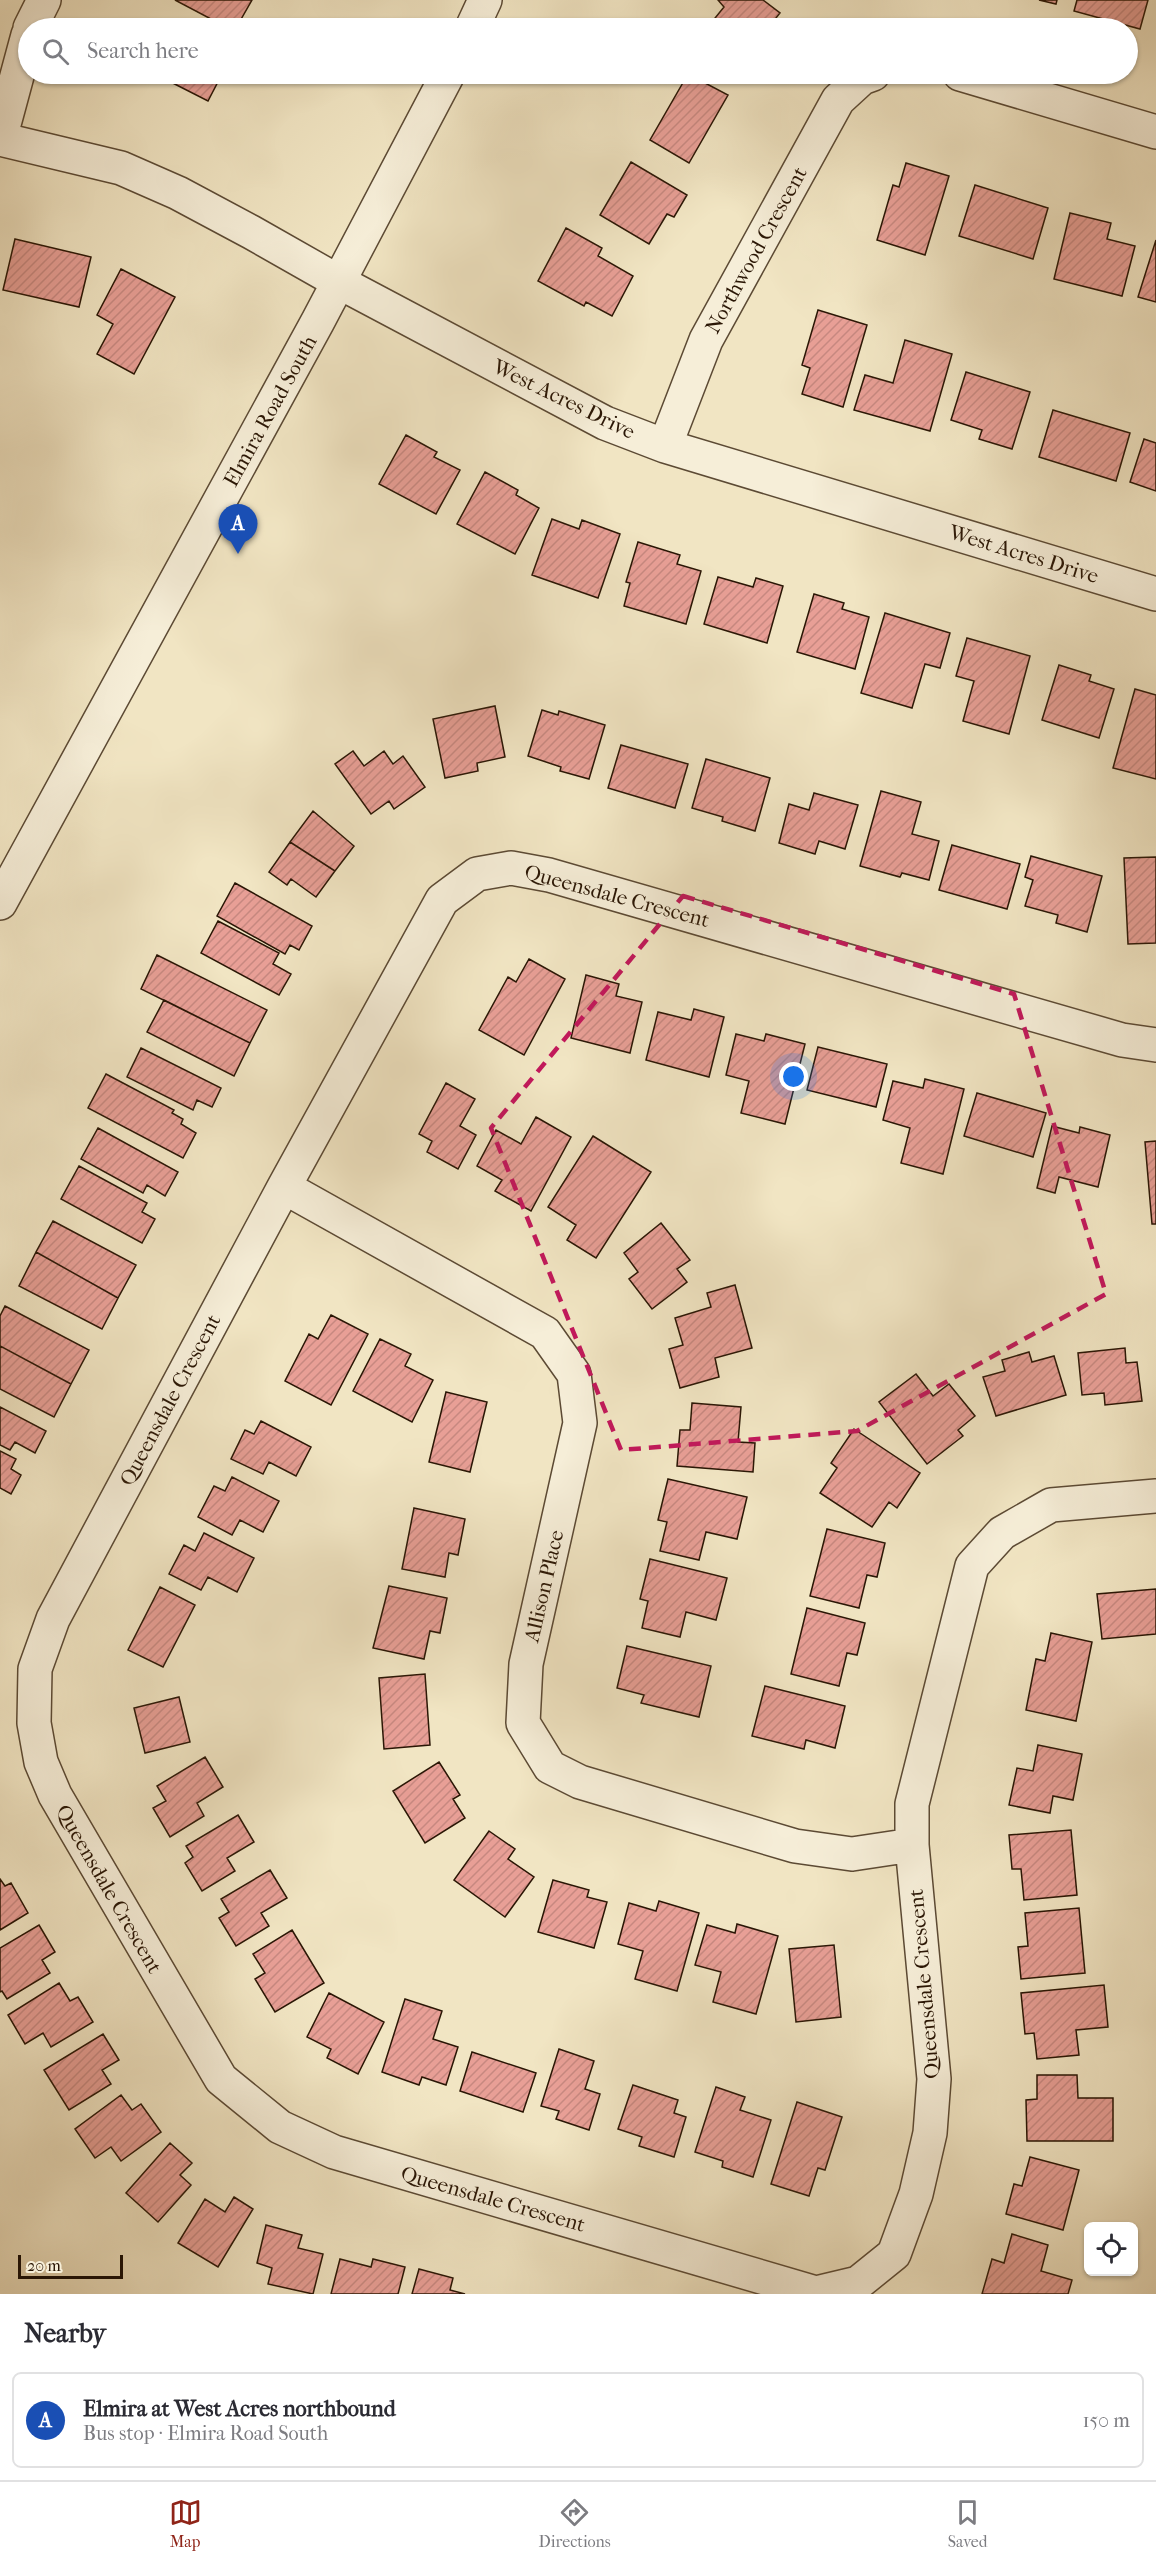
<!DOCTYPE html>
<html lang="en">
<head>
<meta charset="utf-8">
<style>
	:root { --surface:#fff; --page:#f2f2f3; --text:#2b2b33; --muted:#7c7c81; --line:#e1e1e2; --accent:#8f2418 }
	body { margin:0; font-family:"IM FELL French Canon",serif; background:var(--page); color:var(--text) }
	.controls { position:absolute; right:18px; bottom:18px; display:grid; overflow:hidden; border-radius:9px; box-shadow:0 2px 4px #0004 }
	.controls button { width:54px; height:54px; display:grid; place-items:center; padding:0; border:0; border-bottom:2px solid var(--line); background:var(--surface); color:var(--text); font:30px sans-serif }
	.scale { position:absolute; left:18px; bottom:15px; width:105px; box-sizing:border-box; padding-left:6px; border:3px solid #2a1605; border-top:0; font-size:16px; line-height:21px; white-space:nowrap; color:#2a1605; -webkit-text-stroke:4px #f6eed8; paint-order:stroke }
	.you { position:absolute; left:794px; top:1077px; width:21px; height:21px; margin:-15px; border:4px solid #fff; border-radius:50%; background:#1a73e8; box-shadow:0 0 0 9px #1a73e833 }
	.badge { display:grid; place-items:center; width:39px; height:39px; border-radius:50%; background:var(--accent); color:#fff; font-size:20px; font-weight:700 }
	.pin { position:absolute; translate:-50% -50px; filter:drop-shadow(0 2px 3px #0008) }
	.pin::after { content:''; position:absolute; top:32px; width:21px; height:18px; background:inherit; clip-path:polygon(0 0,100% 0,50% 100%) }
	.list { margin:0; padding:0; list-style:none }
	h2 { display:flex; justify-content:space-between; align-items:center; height:78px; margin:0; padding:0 24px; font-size:26px }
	h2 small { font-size:20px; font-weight:400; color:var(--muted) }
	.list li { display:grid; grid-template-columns:39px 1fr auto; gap:18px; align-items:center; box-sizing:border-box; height:96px; margin:0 12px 12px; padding:0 12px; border:2px solid var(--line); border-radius:9px }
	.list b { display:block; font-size:22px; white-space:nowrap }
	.list p { margin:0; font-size:20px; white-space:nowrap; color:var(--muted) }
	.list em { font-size:20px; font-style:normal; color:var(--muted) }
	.icon { flex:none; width:33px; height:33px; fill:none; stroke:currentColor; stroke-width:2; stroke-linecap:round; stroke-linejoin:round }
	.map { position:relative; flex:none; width:1156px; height:2294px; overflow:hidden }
	.search { position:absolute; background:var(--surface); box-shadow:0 2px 4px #0004; left:18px; right:18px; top:18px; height:66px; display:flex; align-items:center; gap:15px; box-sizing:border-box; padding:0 21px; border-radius:33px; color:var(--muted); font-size:22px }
	.sheet { height:186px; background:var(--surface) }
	nav { display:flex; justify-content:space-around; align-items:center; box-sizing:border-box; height:84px; border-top:2px solid var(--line); background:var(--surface); font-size:16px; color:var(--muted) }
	nav a { display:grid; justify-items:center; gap:3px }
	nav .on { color:var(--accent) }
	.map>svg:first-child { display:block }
</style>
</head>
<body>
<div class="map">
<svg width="1156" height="2294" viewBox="0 0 1156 2294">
	<defs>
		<pattern id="building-hatch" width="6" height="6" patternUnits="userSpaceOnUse" patternTransform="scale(1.5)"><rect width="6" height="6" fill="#e89f96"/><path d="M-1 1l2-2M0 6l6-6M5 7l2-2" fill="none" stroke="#c78880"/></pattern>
	</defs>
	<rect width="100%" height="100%" fill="#f1e5c3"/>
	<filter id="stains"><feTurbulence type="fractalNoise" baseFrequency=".00333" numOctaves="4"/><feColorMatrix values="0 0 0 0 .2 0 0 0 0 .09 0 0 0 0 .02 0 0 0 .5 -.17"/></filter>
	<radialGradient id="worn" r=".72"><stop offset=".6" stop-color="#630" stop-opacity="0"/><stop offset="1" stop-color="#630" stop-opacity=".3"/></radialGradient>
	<path fill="url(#building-hatch)" stroke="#2a1605" stroke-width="1.5" d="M175,0H252L236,28H228Z
		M718,0H763L780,13L768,28H707L724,7Z
		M1039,0H1057L1056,4Z
		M1077,0H1148L1140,29L1074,11Z
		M162,19L181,28H157Z
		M155,74H222L208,101Z
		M688,74L728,95L689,163L650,140Z
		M631,162L687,195L674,217L667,214L649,244L600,215Z
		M906,163L949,176L925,255L877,240L893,185L899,187Z
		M975,185L1048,208L1033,259L959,236Z
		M1070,213L1111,223L1107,239L1135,246L1122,296L1054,279Z
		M566,228L602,248L598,256L633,276L612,316L586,302L584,306L538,281Z
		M15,239L91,257L79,307L3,290Z
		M1156,240V302L1138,297Z
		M121,269L175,297L134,374L97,354L113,324L97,315Z
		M818,310L867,325L843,407L802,394L810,368L802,365Z
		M905,340L952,354L930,431L854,410L865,375L893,383Z
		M966,372L1030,392L1012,449L979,439L982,430L951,420Z
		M1053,410L1130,433L1116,481L1039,457Z
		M406,435L437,452L434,457L460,470L436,514L379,484Z
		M1144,439L1156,443V491L1130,482Z
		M485,472L518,490L516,495L539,508L515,554L457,524Z
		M552,519L579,529L582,520L620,534L598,598L532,575Z
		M638,542L680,555L677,564L701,571L686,624L624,606L630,583L626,582Z
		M718,577L753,587L756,578L783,586L767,643L704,624Z
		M814,594L844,603L842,609L869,617L855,669L797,652Z
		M885,613L950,633L940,668L925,664L912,708L861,693Z
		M967,638L1030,656L1009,734L963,721L974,681L956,676Z
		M1059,665L1091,675L1089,681L1114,689L1099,738L1042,720Z
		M1135,689L1156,695V779L1113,768Z
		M495,706L505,757L477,763L478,771L445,778L433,719Z
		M542,710L558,715L559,711L605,725L589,779L560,771L561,767L528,756Z
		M621,745L688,764L675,808L608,788Z
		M353,751L364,766L384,751L393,764L403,756L425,787L394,809L389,801L371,814L335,764Z
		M706,759L770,778L755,831L722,821L723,817L692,808Z
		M881,791L921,802L912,834L939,841L929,880L902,873L900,877L860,866Z
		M814,793L858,805L845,849L819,841L815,854L779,843L789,804L809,810Z
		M313,811L354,846L335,871L290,842Z
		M290,842L335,871L316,897L291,879L287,885L269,872Z
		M952,845L1020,864L1007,909L939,890Z
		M1031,856L1102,876L1087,932L1056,923L1058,915L1025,906L1033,880L1025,877Z
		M1156,857V943L1128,944L1124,858Z
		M235,883L312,926L299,950L290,945L285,954L217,916Z
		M218,921L279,953L273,964L291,974L279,995L201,953Z
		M157,955L267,1010L250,1043L141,989Z
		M529,959L565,979L524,1055L479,1030L508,977L516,982Z
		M586,975L619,984L616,996L642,1002L630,1053L571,1038Z
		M164,1000L250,1043L234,1076L147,1032Z
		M694,1009L724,1017L709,1077L646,1060L658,1012L691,1020Z
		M736,1034L764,1041L766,1034L805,1044L785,1124L741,1113L749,1081L726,1075Z
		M818,1047L887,1064L876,1107L807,1090Z
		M141,1048L221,1088L212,1107L197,1100L193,1110L127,1077Z
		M106,1074L174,1110L172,1113L183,1119L181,1124L196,1133L183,1158L88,1108Z
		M925,1079L964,1089L943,1174L901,1163L910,1128L883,1120L893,1081L923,1088Z
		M446,1083L475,1099L460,1126L476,1135L458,1169L427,1152L432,1141L419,1134Z
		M977,1093L1046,1113L1033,1157L964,1136Z
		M536,1117L571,1137L531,1211L495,1191L502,1180L477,1166L496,1130L521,1144Z
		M1052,1126L1079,1133L1080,1127L1110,1135L1098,1187L1059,1177L1055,1193L1037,1188Z
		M98,1128L178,1172L165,1196L147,1185L143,1193L81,1159Z
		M593,1136L651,1172L596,1258L567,1240L576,1225L548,1207Z
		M1156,1141V1224H1152L1145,1142Z
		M79,1166L147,1203L142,1212L155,1219L142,1243L61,1199Z
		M53,1221L136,1265L118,1298L36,1252Z
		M661,1223L690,1260L677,1269L687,1282L652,1309L629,1279L638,1272L624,1253Z
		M36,1252L118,1298L102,1329L19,1286Z
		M735,1285L752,1348L715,1358L719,1377L680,1388L669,1349L683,1345L675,1318L711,1307L707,1293Z
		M5,1306L89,1350L71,1384L0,1346V1316Z
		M331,1315L368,1334L331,1405L285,1381L309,1334L318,1339Z
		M380,1339L411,1354L405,1366L433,1380L412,1422L353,1391Z
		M0,1346L71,1384L54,1417L0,1389Z
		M1125,1348L1126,1363L1137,1362L1142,1401L1105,1405L1104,1393L1082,1395L1078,1353Z
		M1029,1352L1032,1362L1054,1356L1066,1395L996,1416L983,1377L1005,1371L1002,1360Z
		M916,1374L933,1396L949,1384L975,1416L958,1430L963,1436L927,1464L879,1402Z
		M446,1392L487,1402L470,1472L429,1462Z
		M692,1403L741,1407L738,1442L755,1443L753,1472L677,1466L680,1430H690Z
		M0,1407L46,1431L35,1453L15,1442L10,1450L0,1445Z
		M261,1421L311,1447L296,1476L269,1462L263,1474L231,1459L245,1430L254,1434Z
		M854,1429L920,1473L897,1508L889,1502L872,1527L820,1493L837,1468L831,1463Z
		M0,1451L16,1459L11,1469L21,1475L11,1494L0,1488Z
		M232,1477L279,1501L263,1532L240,1520L232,1535L198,1517L214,1486L225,1491Z
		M668,1479L747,1497L737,1539L706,1532L699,1560L660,1551L667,1522L658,1520Z
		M414,1508L465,1519L458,1555L449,1553L445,1577L402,1569Z
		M827,1529L885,1543L877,1577L867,1575L859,1608L810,1596Z
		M204,1533L254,1558L237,1592L208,1577L201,1590L169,1574L184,1545L195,1551Z
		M650,1559L727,1578L716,1620L686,1612L680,1637L642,1628L648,1601L640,1599Z
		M389,1586L447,1598L440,1633L430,1631L424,1659L373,1648Z
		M160,1587L195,1605L163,1667L128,1650Z
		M1156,1589V1634L1102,1639L1097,1594Z
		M807,1608L865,1623L857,1655L847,1653L839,1686L791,1674Z
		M1051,1633L1092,1642L1076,1721L1026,1710L1036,1659L1045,1661Z
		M627,1646L711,1666L699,1717L641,1703L644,1695L617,1688Z
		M425,1674L430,1745L384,1749L379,1678Z
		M765,1686L845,1706L835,1748L806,1740L804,1749L752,1736Z
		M179,1697L190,1742L145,1753L134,1708Z
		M1038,1745L1082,1754L1073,1800L1053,1796L1050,1813L1009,1805L1017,1768L1033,1771Z
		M205,1757L223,1787L197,1803L204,1816L170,1837L153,1808L166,1801L157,1786Z
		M439,1762L460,1795L453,1799L465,1818L425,1843L393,1791Z
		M238,1815L254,1842L227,1858L235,1871L202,1891L185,1863L193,1857L186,1846Z
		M1071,1830L1077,1895L1024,1900L1021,1869H1012L1009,1835Z
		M489,1831L515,1849L508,1859L534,1877L505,1917L454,1880Z
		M270,1870L287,1898L261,1913L269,1926L236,1946L219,1918L229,1912L221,1899Z
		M0,1879L5,1886L11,1883L28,1913L0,1930Z
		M553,1880L589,1890L587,1897L607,1902L594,1948L538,1932Z
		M659,1901L699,1913L677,1991L635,1979L643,1951L618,1944L629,1903L656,1911Z
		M1079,1908L1085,1973L1021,1979L1018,1947L1028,1946L1025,1913Z
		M737,1924L778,1936L756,2014L713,2002L721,1972L695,1965L707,1925L735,1933Z
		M39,1925L55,1952L42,1960L50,1973L7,1999L2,1991L0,1992V1948Z
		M292,1930L324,1983L275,2012L255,1979L265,1973L253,1954Z
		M834,1945L841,2017L796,2022L789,1949Z
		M59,1983L70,2001L78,1997L93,2022L51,2047L43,2033L25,2044L8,2015Z
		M1104,1985L1108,2027L1076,2030L1079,2055L1037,2059L1034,2033L1025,2034L1021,1993Z
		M329,1993L384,2022L358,2074L327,2058L331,2049L307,2037Z
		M405,1999L442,2011L433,2039L458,2047L446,2085L422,2077L419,2085L382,2072Z
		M103,2034L119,2060L102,2070L111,2084L69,2110L44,2070Z
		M559,2049L594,2061L585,2089L600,2094L589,2130L556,2119L559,2111L541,2106Z
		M472,2052L536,2073L523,2112L460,2091Z
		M1037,2075H1077L1078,2098H1113V2141H1027L1026,2100L1037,2099Z
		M633,2085L678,2100L674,2113L686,2117L674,2157L639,2146L642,2137L618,2129Z
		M716,2087L745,2097L740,2110L771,2120L753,2177L722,2167L723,2161L695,2152Z
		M121,2095L132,2110L141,2104L161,2132L121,2161L111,2147L95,2158L75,2129Z
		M797,2102L842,2117L825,2170L818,2168L809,2196L771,2184Z
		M170,2143L192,2163L180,2175L191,2185L158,2222L126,2193Z
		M1030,2157L1079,2170L1063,2230L1006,2214L1014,2184L1022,2186Z
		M234,2197L253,2209L218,2267L178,2243L205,2199L225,2212Z
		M266,2225L302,2235L298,2248L323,2254L313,2294L268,2284L272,2268L257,2263Z
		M1012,2234L1048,2245L1041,2271L1072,2280L1068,2294H982L992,2259L1004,2263Z
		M340,2259L371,2267L373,2259L405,2267L398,2294H331Z
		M419,2269L453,2278L450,2290L465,2294H412Z"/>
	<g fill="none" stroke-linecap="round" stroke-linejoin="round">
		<defs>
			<path id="minor" d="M30,28L44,0
				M472,28L485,0
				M960,74L1156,132
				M0,139L121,168L178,193L251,232L339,282L605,423L665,446L1156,594
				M0,139L28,35
				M665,446L706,340L838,100L862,78L873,74
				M0,903L318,321L448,74
				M1156,1045L1122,1040L549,875L511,868L477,874L442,900L284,1187L53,1619L35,1669L34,1723L41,1762L55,1795L221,2079L280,2127L334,2152L816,2293L858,2283L894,2254L916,2194L930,2133L934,2079L912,1845V1804L972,1566L1002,1533L1051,1505L1156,1496
				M284,1187L545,1333L574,1374L580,1423L526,1664L523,1723L550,1767L580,1782L795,1846L852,1854L912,1845"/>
		</defs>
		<use href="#minor" stroke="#5c4a34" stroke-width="36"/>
		<use href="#minor" stroke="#f6eed8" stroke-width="33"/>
	</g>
	<path fill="none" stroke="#c2185b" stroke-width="4.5" stroke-dasharray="12 8" stroke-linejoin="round" d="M683,896L1014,994L1106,1294L857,1431L621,1450L491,1128Z"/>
	<g text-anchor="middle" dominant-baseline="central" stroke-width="4.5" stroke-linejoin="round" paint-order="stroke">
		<g font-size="21" fill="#2a1605" stroke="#f6eed8">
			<text transform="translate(756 250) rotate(-61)">Northwood Crescent</text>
			<text transform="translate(564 399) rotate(26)">West Acres Drive</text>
			<text transform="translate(270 411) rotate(-61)">Elmira Road South</text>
			<text transform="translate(1024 554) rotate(17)">West Acres Drive</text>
			<text transform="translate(617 896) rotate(15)">Queensdale Crescent</text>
			<text transform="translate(170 1400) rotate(-62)">Queensdale Crescent</text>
			<text transform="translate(544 1586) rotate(-77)">Allison Place</text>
			<text transform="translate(109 1889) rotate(60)">Queensdale Crescent</text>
			<text transform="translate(924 1984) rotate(-95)">Queensdale Crescent</text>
			<text transform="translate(493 2199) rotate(16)">Queensdale Crescent</text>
		</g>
	</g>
	<rect width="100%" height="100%" filter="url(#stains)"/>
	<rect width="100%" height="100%" fill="url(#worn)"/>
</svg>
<div class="controls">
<button><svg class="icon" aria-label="locate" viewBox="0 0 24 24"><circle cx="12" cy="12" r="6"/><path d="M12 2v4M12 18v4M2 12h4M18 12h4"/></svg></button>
</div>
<div class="scale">20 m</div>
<div class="you"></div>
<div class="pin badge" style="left:238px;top:554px;background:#1a4fb4">A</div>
<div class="search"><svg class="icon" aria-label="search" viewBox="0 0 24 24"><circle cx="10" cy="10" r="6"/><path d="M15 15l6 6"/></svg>Search here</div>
</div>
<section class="sheet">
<h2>Nearby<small></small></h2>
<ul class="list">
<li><span class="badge" style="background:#1a4fb4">A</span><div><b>Elmira at West Acres northbound</b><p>Bus stop · Elmira Road South</p></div><em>150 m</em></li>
</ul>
</section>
<nav>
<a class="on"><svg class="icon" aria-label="map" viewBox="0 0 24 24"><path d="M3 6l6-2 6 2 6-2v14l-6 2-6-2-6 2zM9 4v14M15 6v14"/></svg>Map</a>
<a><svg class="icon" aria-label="directions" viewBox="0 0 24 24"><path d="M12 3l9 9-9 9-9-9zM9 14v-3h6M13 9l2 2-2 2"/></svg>Directions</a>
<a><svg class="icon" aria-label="saved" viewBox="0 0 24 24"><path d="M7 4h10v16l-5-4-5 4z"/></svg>Saved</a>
</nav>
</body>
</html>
